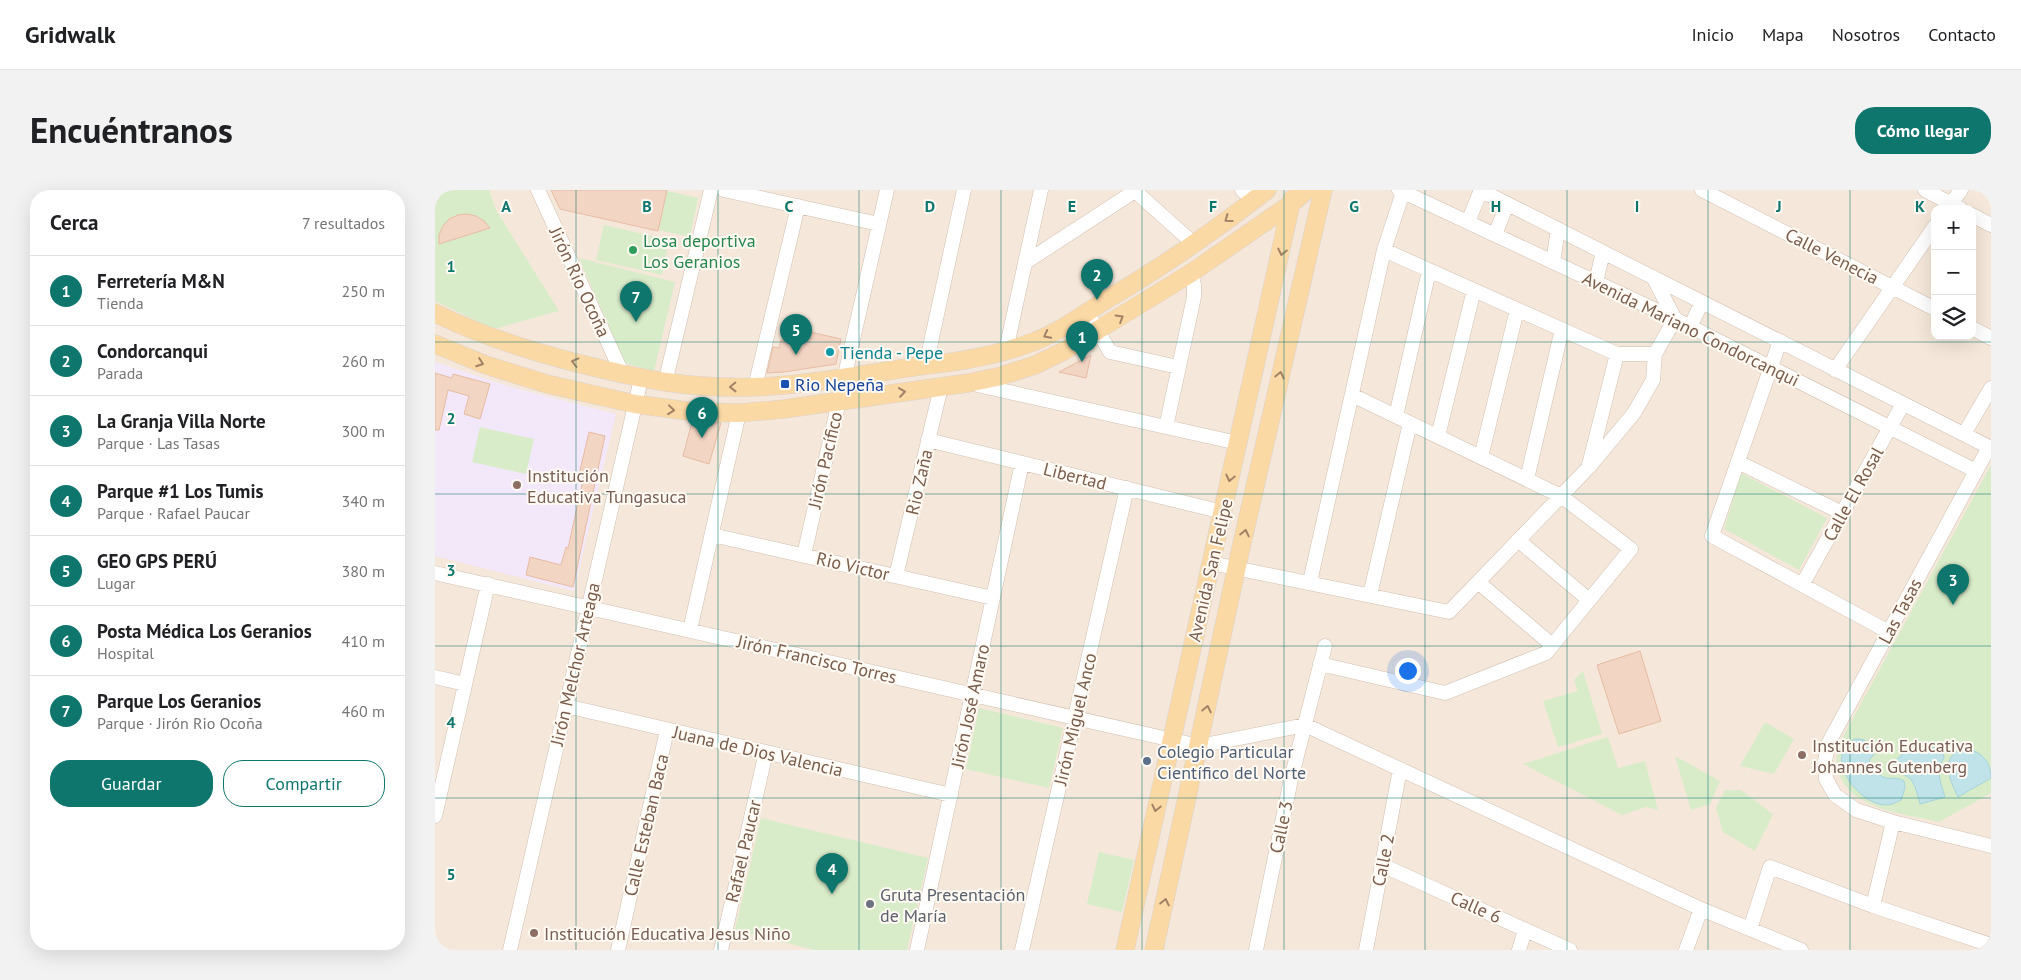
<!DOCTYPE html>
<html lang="es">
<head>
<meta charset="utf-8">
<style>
	:root { --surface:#fff; --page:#f2f2f2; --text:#202124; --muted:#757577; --line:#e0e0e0; --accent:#0f766e }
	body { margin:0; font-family:"PT Sans",sans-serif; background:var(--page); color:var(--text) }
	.controls { position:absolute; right:15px; top:15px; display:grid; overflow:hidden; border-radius:10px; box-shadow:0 5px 20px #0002 }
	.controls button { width:45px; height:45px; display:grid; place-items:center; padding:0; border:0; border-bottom:1px solid var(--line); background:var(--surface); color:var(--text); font:25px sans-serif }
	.you { position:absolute; left:972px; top:480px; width:18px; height:18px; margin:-12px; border:4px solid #fff; border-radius:50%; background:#1a73e8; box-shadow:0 0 0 8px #1a73e833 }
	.badge { display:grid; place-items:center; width:32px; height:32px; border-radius:50%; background:var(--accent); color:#fff; font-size:16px; font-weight:700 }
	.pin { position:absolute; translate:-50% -41px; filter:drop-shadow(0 1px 2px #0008) }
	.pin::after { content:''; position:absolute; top:26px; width:18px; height:15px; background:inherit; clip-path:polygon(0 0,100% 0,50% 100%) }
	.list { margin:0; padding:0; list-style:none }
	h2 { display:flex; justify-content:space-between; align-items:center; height:65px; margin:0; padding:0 20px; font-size:21px }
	h2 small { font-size:16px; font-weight:400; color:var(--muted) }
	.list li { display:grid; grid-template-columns:32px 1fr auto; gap:15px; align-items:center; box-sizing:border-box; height:70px; padding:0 20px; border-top:1px solid var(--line) }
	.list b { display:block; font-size:19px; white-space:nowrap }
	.list p { margin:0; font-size:16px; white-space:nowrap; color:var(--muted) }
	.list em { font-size:16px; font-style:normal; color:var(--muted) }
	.actions { display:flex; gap:10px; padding:15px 20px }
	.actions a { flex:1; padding:11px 0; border:1px solid var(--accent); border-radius:20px; text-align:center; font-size:18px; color:var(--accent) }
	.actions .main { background:var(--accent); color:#fff }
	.icon { flex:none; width:28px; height:28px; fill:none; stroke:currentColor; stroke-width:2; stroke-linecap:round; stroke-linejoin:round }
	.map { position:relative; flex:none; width:1556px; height:760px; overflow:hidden; border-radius:20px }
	header { display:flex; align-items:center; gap:30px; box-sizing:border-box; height:70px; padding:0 25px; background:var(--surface); border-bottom:1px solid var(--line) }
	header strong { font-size:24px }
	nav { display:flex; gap:28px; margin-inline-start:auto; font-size:18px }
	.intro { display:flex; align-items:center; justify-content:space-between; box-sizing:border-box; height:120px; padding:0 30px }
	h1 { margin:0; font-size:35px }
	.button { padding:12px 22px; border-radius:20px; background:var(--accent); color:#fff; font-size:18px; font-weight:700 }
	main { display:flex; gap:30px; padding:0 30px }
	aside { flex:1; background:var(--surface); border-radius:20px; box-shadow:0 5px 20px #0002 }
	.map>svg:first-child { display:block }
</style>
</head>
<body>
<header>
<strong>Gridwalk</strong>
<nav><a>Inicio</a><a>Mapa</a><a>Nosotros</a><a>Contacto</a></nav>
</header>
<div class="intro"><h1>Encuéntranos</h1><a class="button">Cómo llegar</a></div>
<main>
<aside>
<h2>Cerca<small>7 resultados</small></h2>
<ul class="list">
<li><span class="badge">1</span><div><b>Ferretería M&amp;N</b><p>Tienda</p></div><em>250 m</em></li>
<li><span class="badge">2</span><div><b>Condorcanqui</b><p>Parada</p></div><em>260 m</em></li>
<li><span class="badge">3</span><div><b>La Granja Villa Norte</b><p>Parque · Las Tasas</p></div><em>300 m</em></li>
<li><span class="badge">4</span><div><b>Parque #1 Los Tumis</b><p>Parque · Rafael Paucar</p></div><em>340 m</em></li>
<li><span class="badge">5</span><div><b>GEO GPS PERÚ</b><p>Lugar</p></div><em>380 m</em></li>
<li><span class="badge">6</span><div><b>Posta Médica Los Geranios</b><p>Hospital</p></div><em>410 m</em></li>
<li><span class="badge">7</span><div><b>Parque Los Geranios</b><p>Parque · Jirón Rio Ocoña</p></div><em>460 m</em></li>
</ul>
<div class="actions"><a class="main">Guardar</a><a>Compartir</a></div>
</aside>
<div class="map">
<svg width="1556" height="760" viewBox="0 0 1556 760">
	<rect width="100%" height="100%" fill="#fdf6ec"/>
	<path fill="#f5e8da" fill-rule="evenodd" d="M0,0H1556V760H0ZM1500,19H1537V146H1500Z"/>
	<path fill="#f3e8fa" d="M0,172L79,198L181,224L139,401L0,366Z"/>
	<path fill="#d8ecc9" d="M0,0H54L61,20L124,121L59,139L0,111Z
		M232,1L263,8L255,47L224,40Z
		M169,35L234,50L227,85L161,70Z
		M144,68L240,92L219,181L190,173Z
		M45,237L99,249L91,284L37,272Z
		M1556,275V603L1504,632C1470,624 1407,619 1402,574C1401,568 1403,560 1404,554Z
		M1306,283L1392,328L1364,380L1289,339Z
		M1148,481L1167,544L1123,557L1108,511L1143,501L1139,490Z
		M544,518L628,538L614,598L531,579Z
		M1330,532L1359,549L1339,584L1305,576Z
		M1173,547L1183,578L1210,571L1223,620L1211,617L1187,625L1088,574Z
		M1240,566L1285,591L1275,614L1256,620Z
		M1290,600H1306L1338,624L1320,661L1288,642L1281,618Z
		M326,628L493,668L472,760H380L300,740Z
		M664,662L699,670L687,722L652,714Z"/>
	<path fill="#bfe3e8" stroke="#a5d3da" d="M1420,549C1432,549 1436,552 1439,564L1435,569L1434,575C1438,579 1442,584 1448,587C1455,590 1462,586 1469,591L1470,598L1466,610C1462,612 1456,615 1451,615C1424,615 1386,566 1420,549Z
		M1485,556L1503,558L1508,562L1509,568C1500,581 1506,593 1510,607L1485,614C1483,607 1481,597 1477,591C1473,586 1469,585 1464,582C1449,571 1477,558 1485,556Z
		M1531,558C1547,562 1556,572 1556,588L1523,607C1514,588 1503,566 1531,558Z"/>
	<path fill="#f3d5c3" stroke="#e6bba3" d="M116,0H232L223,41L125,19Z
		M32,24L41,26L49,31L55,38L4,54V45L8,36L14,29L23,25Z
		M357,138L406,149L401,174L349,182L332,183L338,157L344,158L346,150L355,151Z
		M656,165L651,188L624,182Z
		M0,183L17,188L18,184L55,194L45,229L29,224L34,206L13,200L4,240H0Z
		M257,232L286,233L274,274L248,266Z
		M154,242L170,246L138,397L91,385L95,367L126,375L131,357L133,358L149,286L144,285Z
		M1205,461L1226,531L1184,544L1162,475Z"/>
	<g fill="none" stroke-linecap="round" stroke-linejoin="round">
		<defs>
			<path id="minor" d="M103,0L188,185
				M289,0L444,34
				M699,0L759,54
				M807,0L818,10
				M964,0L1240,129L1541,281
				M1045,0L1556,258
				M1267,0L1500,119
				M1490,0L1526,19
				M1512,19L1526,0
				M1537,25L1556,35
				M1033,32L1046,0
				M1060,45L1072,14
				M949,60L1182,164H1220L1240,129L1218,87
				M591,72L700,1
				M1118,72L1123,39
				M1161,92L1168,62
				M652,122L675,162L743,177
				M1255,137L1267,112
				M1537,138L1556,148
				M1345,151L1277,346L1454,442
				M571,160L606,0
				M491,175L529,0
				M1400,180L1500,36
				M230,193L276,0
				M538,194L803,253
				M320,197L363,16
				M961,226L994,81
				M731,237L759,107V95L756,83
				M1529,244L1556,198
				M1003,246L1039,100
				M493,250L788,322
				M1554,257L1394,552L1390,571L1391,589L1400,605L1421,620L1458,632L1556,656
				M1046,267L1082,120
				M1303,272L1407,323
				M1154,275L1182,164
				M1092,289L1127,139
				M277,345L558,408
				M1083,350L1154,410
				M369,365L452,0
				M776,373L1014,422L1154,277L1199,223L1218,190L1220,164
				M0,383L764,556L870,535L1266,719L1366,760
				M461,386L506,197
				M875,392L949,60L968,2
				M1043,392L1117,455
				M1367,395L1468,214
				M935,405L975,233
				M255,440L304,223
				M885,474L1010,503L1111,463L1196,359L1126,306L917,205
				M0,487L30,494
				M131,516L516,605
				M0,626L53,394
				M947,675L1135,760
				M1438,716L1458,632
				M1315,739L1335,677L1438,716L1556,755
				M75,760L206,189
				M183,760L232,540
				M286,760L331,562
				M482,760L587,273
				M587,760L692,298
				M821,760L856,589L890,456
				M931,760L965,579
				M1084,760L1090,740
				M1251,760L1266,719"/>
			<path id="major" d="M0,123C45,145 94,161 142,173C205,189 253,199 318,197C384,195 451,179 517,172C544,168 572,162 598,152C624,142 648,125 671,110C727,77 781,40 832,0
				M0,154L51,175L112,194L200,214L260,222L304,223L349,219L533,193L566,186L600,175L627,162L756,83L856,14L872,0
				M690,760L857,9
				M719,760L805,362L888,0"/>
		</defs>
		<use href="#minor" stroke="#d1beb0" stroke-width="15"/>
		<use href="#major" stroke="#dad1cd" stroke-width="19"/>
		<use href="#minor" stroke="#fff" stroke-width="14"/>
		<use href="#major" stroke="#fbd9a5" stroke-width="18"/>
	</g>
	<defs><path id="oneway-chevron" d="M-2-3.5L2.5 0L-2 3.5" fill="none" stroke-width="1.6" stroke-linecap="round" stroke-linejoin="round" transform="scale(1.25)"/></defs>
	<g stroke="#a18267">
		<use href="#oneway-chevron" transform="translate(793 29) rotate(144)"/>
		<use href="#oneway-chevron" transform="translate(847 62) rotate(102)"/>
		<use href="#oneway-chevron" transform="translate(685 128) rotate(-31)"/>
		<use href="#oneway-chevron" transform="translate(612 145) rotate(153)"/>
		<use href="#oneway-chevron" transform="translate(140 172) rotate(-166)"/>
		<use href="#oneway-chevron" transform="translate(45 173) rotate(20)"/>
		<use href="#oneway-chevron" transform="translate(845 185) rotate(-77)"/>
		<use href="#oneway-chevron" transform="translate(298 197) rotate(179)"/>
		<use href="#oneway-chevron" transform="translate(467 202) rotate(-8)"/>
		<use href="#oneway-chevron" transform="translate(236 220) rotate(6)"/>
		<use href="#oneway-chevron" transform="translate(795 288) rotate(103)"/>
		<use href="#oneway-chevron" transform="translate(810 343) rotate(-77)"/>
		<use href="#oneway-chevron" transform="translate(772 519) rotate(-78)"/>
		<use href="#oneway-chevron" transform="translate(721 618) rotate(103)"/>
		<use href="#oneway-chevron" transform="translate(730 712) rotate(-78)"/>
	</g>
	<path fill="none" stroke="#0f766e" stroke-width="1" stroke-opacity="0.55" d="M141,0V760M283,0V760M424,0V760M566,0V760M707,0V760M849,0V760M990,0V760M1132,0V760M1273,0V760M1415,0V760M0,152H1556M0,304H1556M0,456H1556M0,608H1556"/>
	<circle fill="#2e9e5b" stroke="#fffaf3" stroke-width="2" cx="198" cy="60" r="5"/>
	<circle fill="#0f9aa8" stroke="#fffaf3" stroke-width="2" cx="395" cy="162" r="5"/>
	<rect fill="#1a4fb4" stroke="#fffaf3" stroke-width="2" x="345" y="189" width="10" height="10" rx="2.5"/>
	<g fill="#8d6e63" stroke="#fffaf3" stroke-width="2">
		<circle cx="82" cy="295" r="5"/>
		<circle cx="1367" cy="565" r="5"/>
		<circle cx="99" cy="743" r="5"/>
	</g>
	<circle fill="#5c6f8a" stroke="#fffaf3" stroke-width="2" cx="712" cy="571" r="5"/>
	<circle fill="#6b7280" stroke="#fffaf3" stroke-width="2" cx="435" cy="714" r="5"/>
	<g text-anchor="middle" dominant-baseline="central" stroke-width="4" stroke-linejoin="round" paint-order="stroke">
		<g font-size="18" fill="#27864d" stroke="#fffaf3" text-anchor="start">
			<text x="208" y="50">Losa deportiva<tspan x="208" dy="21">Los Geranios</tspan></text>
		</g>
		<g font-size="18" fill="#7a5c4d" stroke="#fffaf3">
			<text transform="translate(1397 66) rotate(27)">Calle Venecia</text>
			<text transform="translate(145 92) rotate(65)">Jirón Rio Ocoña</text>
			<text transform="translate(1256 139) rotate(26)">Avenida Mariano Condorcanqui</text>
			<text transform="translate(390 270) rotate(-77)">Jirón Pacífico</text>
			<text transform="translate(640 286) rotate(14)">Libertad</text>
			<text transform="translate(484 292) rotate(-77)">Rio Zaña</text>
			<text transform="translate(1418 304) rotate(-61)">Calle El Rosal</text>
			<text transform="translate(418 376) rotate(13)">Rio Victor</text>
			<text transform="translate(775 380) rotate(-77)">Avenida San Felipe</text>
			<text transform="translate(1465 421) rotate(-62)">Las Tasas</text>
			<text transform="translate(382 469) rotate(13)">Jirón Francisco Torres</text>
			<text transform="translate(140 474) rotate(-77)">Jirón Melchor Arteaga</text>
			<text transform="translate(535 516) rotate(-78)">Jirón José Amaro</text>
			<text transform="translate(640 529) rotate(-77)">Jirón Miguel Anco</text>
			<text transform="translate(323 561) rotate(13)">Juana de Dios Valencia</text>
			<text transform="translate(211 635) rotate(-77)">Calle Esteban Baca</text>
			<text transform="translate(846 637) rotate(-78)">Calle 3</text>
			<text transform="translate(308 661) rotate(-77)">Rafael Paucar</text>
			<text transform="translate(948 670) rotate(-79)">Calle 2</text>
			<text transform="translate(1041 717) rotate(24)">Calle 6</text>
		</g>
		<g font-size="18" fill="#0d838f" stroke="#fffaf3" text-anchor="start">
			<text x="405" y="162">Tienda - Pepe</text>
		</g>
		<g font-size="18" fill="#164399" stroke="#fffaf3" text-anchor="start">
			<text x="360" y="194">Rio Nepeña</text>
		</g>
		<g font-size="18" fill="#785e54" stroke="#fffaf3" text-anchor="start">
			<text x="92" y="285">Institución<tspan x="92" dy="21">Educativa Tungasuca</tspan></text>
			<text x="1377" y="555">Institución Educativa<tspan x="1377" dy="21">Johannes Gutenberg</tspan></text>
			<text x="109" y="743">Institución Educativa Jesus Niño</text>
		</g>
		<g font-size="18" fill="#4e5e75" stroke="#fffaf3" text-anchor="start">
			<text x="722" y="561">Colegio Particular<tspan x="722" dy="21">Científico del Norte</tspan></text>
		</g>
		<g font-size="18" fill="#5b616d" stroke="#fffaf3" text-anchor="start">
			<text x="445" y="704">Gruta Presentación<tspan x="445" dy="21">de María</tspan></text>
		</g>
	</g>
	<g font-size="16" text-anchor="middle" font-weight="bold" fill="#0f766e" stroke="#fffaf3" stroke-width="4" stroke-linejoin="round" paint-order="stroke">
		<text x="71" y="22">A</text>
		<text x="212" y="22">B</text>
		<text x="354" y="22">C</text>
		<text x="495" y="22">D</text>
		<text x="637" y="22">E</text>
		<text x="778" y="22">F</text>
		<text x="919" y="22">G</text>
		<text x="1061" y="22">H</text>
		<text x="1202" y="22">I</text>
		<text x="1344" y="22">J</text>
		<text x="1485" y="22">K</text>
		<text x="16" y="82">1</text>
		<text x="16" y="234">2</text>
		<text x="16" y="386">3</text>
		<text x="16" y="538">4</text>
		<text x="16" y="690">5</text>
	</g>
</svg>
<div class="controls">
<button>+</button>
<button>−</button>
<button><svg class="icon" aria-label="layers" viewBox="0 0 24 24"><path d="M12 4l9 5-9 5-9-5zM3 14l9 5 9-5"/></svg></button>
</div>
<div class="you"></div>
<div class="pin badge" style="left:647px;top:172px">1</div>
<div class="pin badge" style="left:662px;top:110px">2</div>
<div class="pin badge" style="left:1518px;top:415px">3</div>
<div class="pin badge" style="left:397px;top:704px">4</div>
<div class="pin badge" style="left:361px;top:165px">5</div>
<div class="pin badge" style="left:267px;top:248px">6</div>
<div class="pin badge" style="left:201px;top:132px">7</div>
</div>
</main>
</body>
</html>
